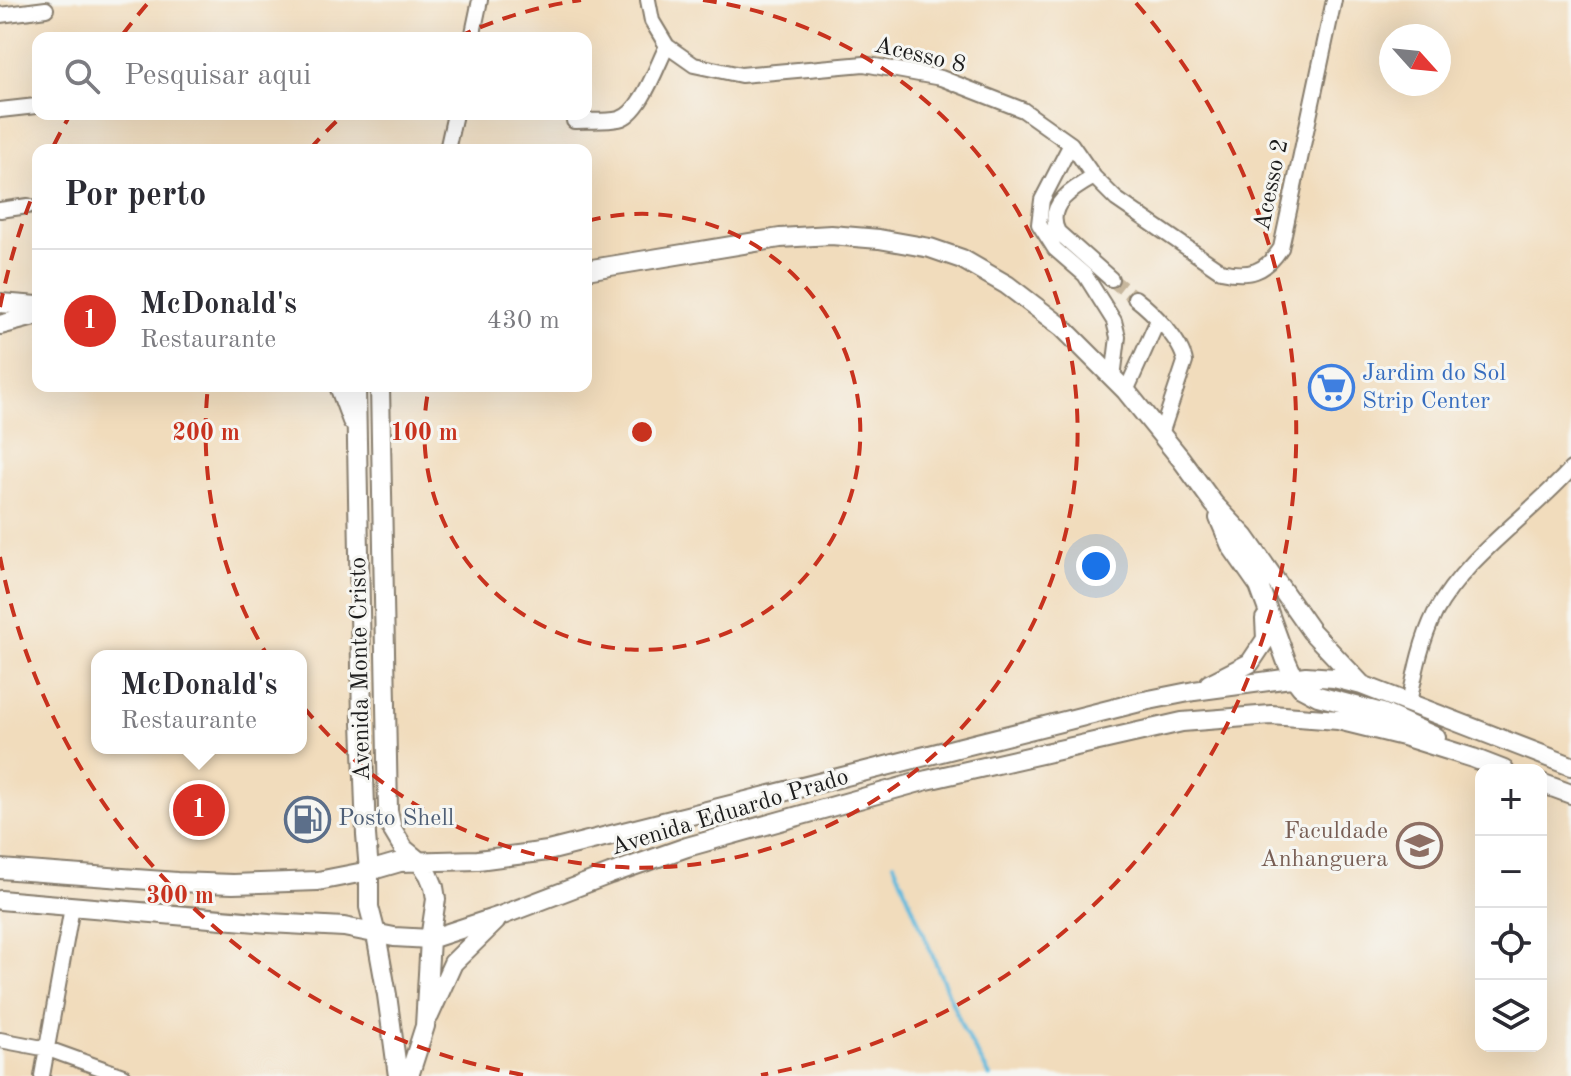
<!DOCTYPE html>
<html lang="pt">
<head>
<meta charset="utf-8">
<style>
	:root { --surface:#fff; --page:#f7f7f7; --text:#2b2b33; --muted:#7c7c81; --line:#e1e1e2; --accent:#d93025 }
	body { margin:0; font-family:"Old Standard TT",serif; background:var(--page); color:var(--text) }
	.controls { position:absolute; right:24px; bottom:24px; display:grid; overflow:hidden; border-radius:16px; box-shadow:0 8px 32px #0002 }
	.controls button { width:72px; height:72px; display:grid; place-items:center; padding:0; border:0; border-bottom:2px solid var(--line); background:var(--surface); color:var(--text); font:40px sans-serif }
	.compass { position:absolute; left:1379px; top:24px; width:72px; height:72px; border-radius:50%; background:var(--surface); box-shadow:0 8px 32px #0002; rotate:117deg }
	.you { position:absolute; left:1096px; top:566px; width:28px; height:28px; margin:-20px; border:6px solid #fff; border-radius:50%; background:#1a73e8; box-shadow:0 0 0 12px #1a73e833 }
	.badge { display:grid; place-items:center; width:52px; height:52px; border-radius:50%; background:var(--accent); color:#fff; font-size:26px; font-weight:700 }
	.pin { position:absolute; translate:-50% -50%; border:4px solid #fff; box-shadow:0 2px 8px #0006 }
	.popup { position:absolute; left:91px; top:650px; width:216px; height:104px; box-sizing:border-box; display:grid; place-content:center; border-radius:16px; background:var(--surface); filter:drop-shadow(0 2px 6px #0005); font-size:26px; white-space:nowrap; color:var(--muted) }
	.popup b { font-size:30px; color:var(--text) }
	.popup::after { content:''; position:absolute; left:50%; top:100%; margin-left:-16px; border:16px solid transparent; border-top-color:var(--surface) }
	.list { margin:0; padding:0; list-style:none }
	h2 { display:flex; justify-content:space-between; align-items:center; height:104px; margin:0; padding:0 32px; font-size:34px }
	h2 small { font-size:26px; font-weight:400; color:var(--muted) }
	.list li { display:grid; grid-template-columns:52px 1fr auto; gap:24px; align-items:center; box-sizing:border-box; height:144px; padding:0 32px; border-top:2px solid var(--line) }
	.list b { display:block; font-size:30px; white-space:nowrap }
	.list p { margin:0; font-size:26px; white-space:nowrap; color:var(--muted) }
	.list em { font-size:26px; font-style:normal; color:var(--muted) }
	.icon { flex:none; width:44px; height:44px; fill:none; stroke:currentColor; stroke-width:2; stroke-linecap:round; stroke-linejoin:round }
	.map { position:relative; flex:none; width:1571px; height:1076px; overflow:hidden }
	.search { position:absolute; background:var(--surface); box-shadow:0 8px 32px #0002; left:32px; top:32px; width:560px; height:88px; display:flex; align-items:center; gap:20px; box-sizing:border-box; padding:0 28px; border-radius:16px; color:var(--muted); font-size:30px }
	.panel { position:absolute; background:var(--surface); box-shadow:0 8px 32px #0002; left:32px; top:144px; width:560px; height:248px; border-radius:16px }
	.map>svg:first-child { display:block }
</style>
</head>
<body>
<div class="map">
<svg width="1571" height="1076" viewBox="0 0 1571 1076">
	<rect width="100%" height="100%" fill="#f6f6f2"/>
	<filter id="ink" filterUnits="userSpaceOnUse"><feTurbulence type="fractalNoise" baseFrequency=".0125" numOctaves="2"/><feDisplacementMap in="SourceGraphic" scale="16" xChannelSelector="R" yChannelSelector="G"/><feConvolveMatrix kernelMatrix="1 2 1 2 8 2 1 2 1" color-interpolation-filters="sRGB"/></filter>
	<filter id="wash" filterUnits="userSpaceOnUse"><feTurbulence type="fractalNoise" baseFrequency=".006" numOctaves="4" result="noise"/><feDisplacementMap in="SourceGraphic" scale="32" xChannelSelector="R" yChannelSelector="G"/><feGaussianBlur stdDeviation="1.8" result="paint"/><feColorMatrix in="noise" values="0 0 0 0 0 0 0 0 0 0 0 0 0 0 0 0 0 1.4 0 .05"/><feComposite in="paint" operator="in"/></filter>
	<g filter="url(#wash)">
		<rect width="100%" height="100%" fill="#f1dcbc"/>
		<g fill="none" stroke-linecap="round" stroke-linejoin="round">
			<path stroke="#60bade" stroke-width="4" d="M894,863L964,1031L990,1076"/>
		</g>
	</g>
	<g filter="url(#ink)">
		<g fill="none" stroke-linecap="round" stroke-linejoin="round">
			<path stroke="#c6b69c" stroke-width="14" stroke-dasharray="14 7" stroke-linecap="butt" d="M1111,279L1135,298"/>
			<defs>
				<path id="minor" d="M648,0L652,21L667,46L694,65L741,75L864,64L941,78L1023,110L1071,144L1094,177L1116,199L1221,271C1249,277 1265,273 1281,248L1334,0
					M0,15L46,9
					M472,38L480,0
					M0,110L36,106
					M574,121C588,120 605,122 619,119C641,114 657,65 667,46
					M1071,144L1042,200L1039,224L1055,249L1085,275L1114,321L1118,337L1113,378
					M447,150L455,114
					M1094,177C1074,188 1044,205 1058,232L1111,279
					M0,210L28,206
					M1135,298C1152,311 1182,341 1185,362L1161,434
					M1126,391L1158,320
					M1409,703C1415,673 1421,641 1435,613C1466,556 1528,517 1571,469
					M0,1040L48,1049L123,1076
					M42,1076L72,907"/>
				<path id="major" d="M586,270L780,238L831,235L879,239L930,248L962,259L1007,285L1062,327L1126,391L1181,459L1214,504L1245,537L1311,631L1362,685L1571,766
					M0,303L38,306
					M0,325L38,315
					M339,386L352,421
					M356,386L362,721L366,835L369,871V907L376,934L387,995L398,1076
					M380,386L388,811L392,829L404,849L420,862L429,875L434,887L436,899L430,939L425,1026L409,1076
					M1219,518L1231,546L1259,586L1286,660L1294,678L1301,687L1318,696L1382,713L1436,737
					M1209,684L1250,663L1266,639L1265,619
					M1541,783L1571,794
					M0,869L177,882L233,884L318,881L369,871L400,862L478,860L548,851L1144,701L1194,691L1306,676L1334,678L1362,685
					M0,900L269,923L344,927L394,937L430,939L500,916L610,874L687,847L927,780L1182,722L1271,715L1338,720L1403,736L1473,758L1504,770
					M429,1016L453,963L496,921"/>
			</defs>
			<use href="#minor" stroke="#867c6c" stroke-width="18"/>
			<use href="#major" stroke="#867c6c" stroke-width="22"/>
			<use href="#minor" stroke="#fff" stroke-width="14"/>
			<use href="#major" stroke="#fff" stroke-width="18"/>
		</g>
	</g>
	<g fill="none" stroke="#c8321e" stroke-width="4" stroke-dasharray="14 10">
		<path d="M587 221A218 218 0 1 1 429 387"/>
		<path d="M310 149A436 436 0 0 1 342 116M458 37A436 436 0 0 1 581 0M703 0A436 436 0 1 1 208 386"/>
		<path d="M523 1075A654 654 0 0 1 0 557M0 307A654 654 0 0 1 38 182M54 145A654 654 0 0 1 70 115M123 34A654 654 0 0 1 148 3M1136 3A654 654 0 0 1 761 1075"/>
	</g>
	<defs>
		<symbol id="supermarket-ring" viewBox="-11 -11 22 22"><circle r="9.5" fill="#f6f6f2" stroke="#3f7fe0" stroke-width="1.5"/><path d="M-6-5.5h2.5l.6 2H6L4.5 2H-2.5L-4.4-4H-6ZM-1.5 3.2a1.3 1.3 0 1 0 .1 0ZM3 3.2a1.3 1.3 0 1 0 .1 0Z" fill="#3f7fe0"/></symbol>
		<symbol id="fuel-ring" viewBox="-11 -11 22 22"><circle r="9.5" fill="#f6f6f2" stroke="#5c6f8a" stroke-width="1.5"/><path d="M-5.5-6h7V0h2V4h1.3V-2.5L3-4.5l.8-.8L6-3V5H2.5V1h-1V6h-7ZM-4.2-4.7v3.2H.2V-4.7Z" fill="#5c6f8a"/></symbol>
		<symbol id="university-ring" viewBox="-11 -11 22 22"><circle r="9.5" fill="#f6f6f2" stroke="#8d6e63" stroke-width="1.5"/><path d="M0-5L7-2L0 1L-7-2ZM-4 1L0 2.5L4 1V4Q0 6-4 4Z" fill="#8d6e63"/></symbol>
	</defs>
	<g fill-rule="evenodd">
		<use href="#supermarket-ring" x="1306" y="362" width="51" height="51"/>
		<use href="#fuel-ring" x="282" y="794" width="51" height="51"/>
		<use href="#university-ring" x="1394" y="820" width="51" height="51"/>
	</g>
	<g text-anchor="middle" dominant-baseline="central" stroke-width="6" stroke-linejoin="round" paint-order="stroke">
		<g font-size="24" fill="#1c1c1c" stroke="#f6f6f2">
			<text transform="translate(920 56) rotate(13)">Acesso 8</text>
			<text transform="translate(1272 185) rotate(-78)">Acesso 2</text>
			<text transform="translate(361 669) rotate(-91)">Avenida Monte Cristo</text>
			<text transform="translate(730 813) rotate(-17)">Avenida Eduardo Prado</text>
		</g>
		<g font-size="24" fill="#366cbe" stroke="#f6f6f2" text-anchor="start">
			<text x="1362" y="374">Jardim do Sol<tspan x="1362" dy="28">Strip Center</tspan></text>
		</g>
		<g font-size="24" fill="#4e5e75" stroke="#f6f6f2" text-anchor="start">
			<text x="338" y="819">Posto Shell</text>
		</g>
		<g font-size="24" fill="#785e54" stroke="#f6f6f2" text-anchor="end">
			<text x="1388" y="832">Faculdade<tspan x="1388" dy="28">Anhanguera</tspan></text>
		</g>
	</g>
	<circle cx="642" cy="432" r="12" fill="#c8321e" stroke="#f6f6f2" stroke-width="4"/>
	<g font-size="24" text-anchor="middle" font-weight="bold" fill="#c8321e" stroke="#f6f6f2" stroke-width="6" stroke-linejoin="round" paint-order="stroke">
		<text x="424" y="440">100 m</text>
		<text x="206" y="440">200 m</text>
		<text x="180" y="903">300 m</text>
	</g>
</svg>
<div class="controls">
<button>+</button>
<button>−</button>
<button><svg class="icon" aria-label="locate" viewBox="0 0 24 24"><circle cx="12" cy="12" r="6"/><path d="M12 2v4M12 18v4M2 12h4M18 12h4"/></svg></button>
<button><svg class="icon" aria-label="layers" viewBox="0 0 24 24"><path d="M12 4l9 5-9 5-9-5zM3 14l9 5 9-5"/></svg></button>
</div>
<svg class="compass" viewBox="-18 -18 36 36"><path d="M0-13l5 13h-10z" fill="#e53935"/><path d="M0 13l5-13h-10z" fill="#7c7c81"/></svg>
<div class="you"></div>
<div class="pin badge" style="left:199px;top:810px">1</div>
<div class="popup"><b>McDonald's</b>Restaurante</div>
<div class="search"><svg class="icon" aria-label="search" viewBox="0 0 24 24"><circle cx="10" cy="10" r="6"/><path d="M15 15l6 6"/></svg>Pesquisar aqui</div>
<section class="panel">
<h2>Por perto<small></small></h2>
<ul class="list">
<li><span class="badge">1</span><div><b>McDonald's</b><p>Restaurante</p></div><em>430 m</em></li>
</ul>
</section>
</div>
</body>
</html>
